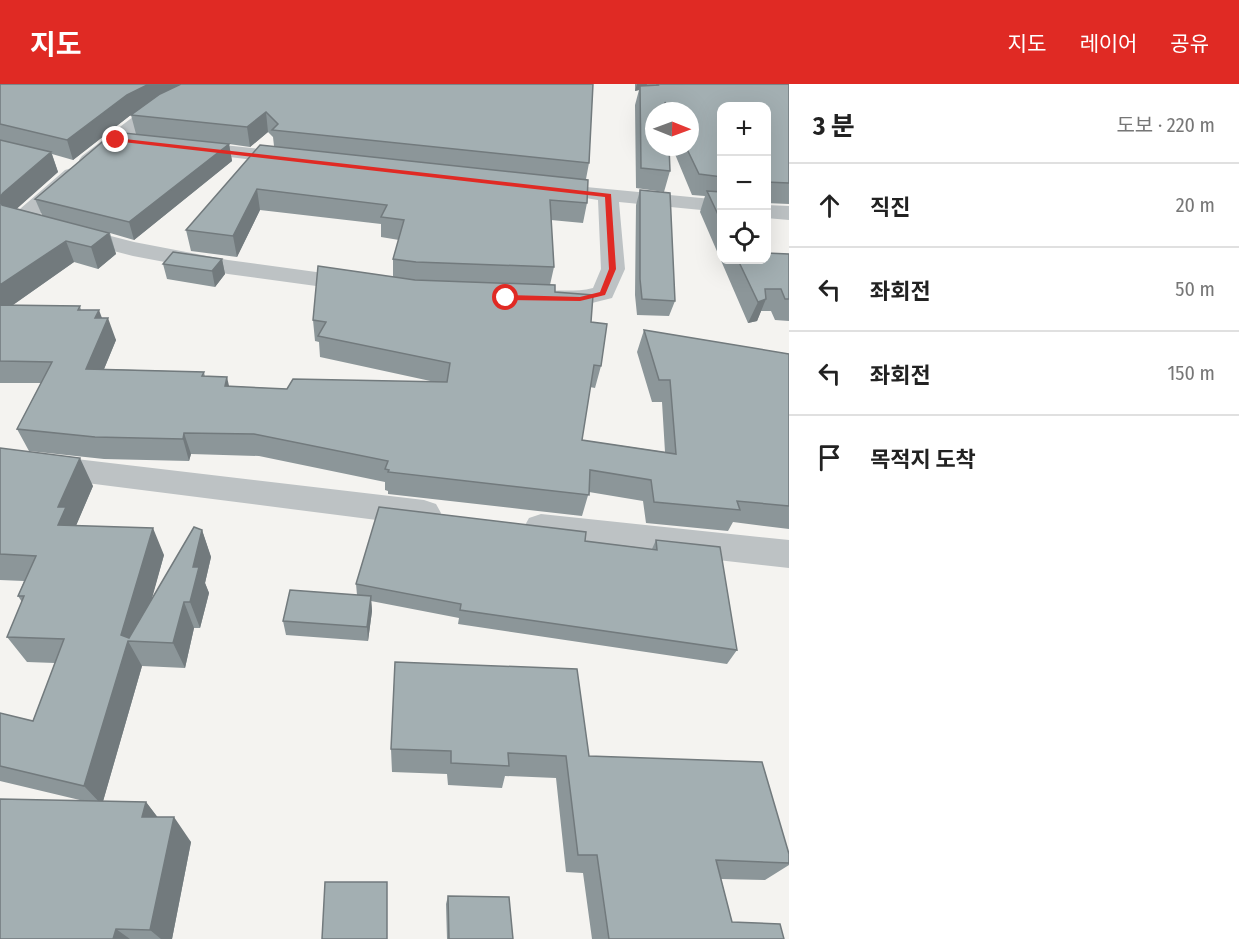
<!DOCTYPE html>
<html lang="ko">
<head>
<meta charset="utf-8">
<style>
	:root { --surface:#fff; --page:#f2f2f2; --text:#222; --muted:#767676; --line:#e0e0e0; --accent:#e02a24 }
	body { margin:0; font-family:"Fira Sans Condensed","Noto Sans KR",sans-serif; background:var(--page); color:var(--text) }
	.controls { position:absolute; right:18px; top:18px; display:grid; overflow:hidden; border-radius:12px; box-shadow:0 6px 24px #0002 }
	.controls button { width:54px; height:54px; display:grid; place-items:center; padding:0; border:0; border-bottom:2px solid var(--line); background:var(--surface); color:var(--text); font:30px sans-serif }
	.compass { position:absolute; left:645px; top:18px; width:54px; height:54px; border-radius:50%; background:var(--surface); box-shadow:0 6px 24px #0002; rotate:91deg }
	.stop { position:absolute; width:18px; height:18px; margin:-14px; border:4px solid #e02a24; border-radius:50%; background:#fff }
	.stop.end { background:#e02a24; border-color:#fff; box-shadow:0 2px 6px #0008 }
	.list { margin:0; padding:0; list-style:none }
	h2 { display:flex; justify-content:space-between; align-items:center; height:78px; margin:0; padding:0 24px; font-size:26px }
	h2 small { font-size:20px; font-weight:400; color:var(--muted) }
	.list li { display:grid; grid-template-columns:39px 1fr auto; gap:18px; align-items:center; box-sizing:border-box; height:84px; padding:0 24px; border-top:2px solid var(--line) }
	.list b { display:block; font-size:22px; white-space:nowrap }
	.list em { font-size:20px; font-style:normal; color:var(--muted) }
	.icon { flex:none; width:33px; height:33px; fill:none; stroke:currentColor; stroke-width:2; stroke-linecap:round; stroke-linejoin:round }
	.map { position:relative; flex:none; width:789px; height:855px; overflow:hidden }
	header { display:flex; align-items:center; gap:36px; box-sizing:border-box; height:84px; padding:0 30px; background:var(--accent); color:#fff }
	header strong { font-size:28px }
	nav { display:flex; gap:33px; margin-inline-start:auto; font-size:21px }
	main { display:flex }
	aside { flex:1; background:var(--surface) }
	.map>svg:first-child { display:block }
</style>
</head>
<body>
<header>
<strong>지도</strong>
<nav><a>지도</a><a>레이어</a><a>공유</a></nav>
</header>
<main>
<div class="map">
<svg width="789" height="855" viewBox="0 0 789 855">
	<rect width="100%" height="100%" fill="#f4f3f0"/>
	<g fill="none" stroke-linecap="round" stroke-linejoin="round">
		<path fill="#bdc2c4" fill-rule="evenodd" d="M171,11L177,12L180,16L96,80H82L79,76L82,72L142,26Z
			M187,57L296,69L303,71L306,75L303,79L296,81L180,67L177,63L180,59Z
			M72,84L79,86L82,90L79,94L37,133L134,158L228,176L360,194L369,196L372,201L369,206L360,208L228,190L133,172L13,141L10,136L13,131L65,86Z
			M586,103L722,116V128L619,118L625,185L612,214L580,222L540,219L537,214L540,209C558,204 575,209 593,204L601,185L598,116L579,113L576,109L579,105Z
			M766,121L789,122V136L766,134Z
			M0,366L424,416L436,420L441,429L436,438L424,442L0,388Z
			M541,430L789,456V484L541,456L529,452L524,443L529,434Z"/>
	</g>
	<path fill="#8c9699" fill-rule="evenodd" d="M0,0H593L589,79L586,95L587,119L583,139L551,136L554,183L550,201L555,208L591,238L601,282L595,304L590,303L582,356L665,368L662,318H652L637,268L644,246L789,270V445L733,438L728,447L646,439L643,417L589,408L582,432L388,410V407L385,406V398L259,372L191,370L189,377L104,375L29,367L17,345L41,299H0ZM132,30L131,31L136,50L35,115L42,131L16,125L58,88L52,70L73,76ZM268,48L273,53L274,62L186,146L191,167L237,173L260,126L381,140V153L399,156L393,175V193L313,236L315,257L319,258L320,273L435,298L287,305L229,302L205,293L204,288L104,285L116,256L102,234L81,226L80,222L13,221L74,178L98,185L116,170L110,149L134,156L232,77L229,60L250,63Z
		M635,0H789V120L766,119V22H722V176H766L789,170V237L775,236L771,227H761L757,237L748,239L700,128L705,112L692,111L672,63H690V27H654L670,87L664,108L636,104L635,21L639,6L635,7Z
		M640,106L675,217L669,232L637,231L635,211L636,121Z
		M222,175L225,190L215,203L167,195L163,180Z
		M0,365L93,402L76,441L164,471L151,516L202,446L211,473L205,499L209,509L200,544H194L185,584L142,582L103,717L146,718L157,733L191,758L172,855H0L84,717L0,697V629L33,637L55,579L27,578L7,553L22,518L18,512L24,497L0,496Z
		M656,456L737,566L727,580L458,540L459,534L371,517L372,527L368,557L286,551L283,537L357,511L356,500L585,457L652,465Z
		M391,665L589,672L789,779V781L765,796L721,795L732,838L784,855H592L583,789L566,788L556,694L505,692L502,704L448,701L447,690L392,688Z
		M448,812L513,855H447L446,820Z"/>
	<path fill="#727a7d" d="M149,0H192L132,30L73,76L67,56L127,11Z
		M637,0H647L646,4L640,2L639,6L635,7Z
		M266,28L268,48L250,63L247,43Z
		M229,60L232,77L134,156L129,138Z
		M51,68L58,88L12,129L8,135L0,116V113L3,109Z
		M257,105L260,126L237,173L233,152Z
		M109,149L116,170L98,185L91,163Z
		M66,157L74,178L0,230V201Z
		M222,175L225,190L215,203L212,187Z
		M766,215L757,237L748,239L758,218Z
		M99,226L105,242L108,234L116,256L95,307L86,285L95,234Z
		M227,293L232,315L225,302Z
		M184,349L191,370L189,377L183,355Z
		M80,374L93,402L76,442L58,441V423Z
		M153,444L164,471L140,558L128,557L142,582L102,721L84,702L121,551Z
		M202,446L211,473L205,499L209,509L200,544L190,518L193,483Z
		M371,512L372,527L368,557L367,543Z
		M184,518L194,544L185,584L173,559Z
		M146,718L166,744L142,733Z
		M174,733L191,758L172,855H161L150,846Z
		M116,845L130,855H113Z"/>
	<path fill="#a3afb2" stroke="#727a7d" stroke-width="1.5" d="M0,0H149L127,11L67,56L0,40Z
		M181,0H593L589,79L272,46L278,40L266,28L247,43L131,31L160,10Z
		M657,0H789V99L766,98V22H722V93L699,90L686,63H690V27H670L665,18L666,27H654V63H669L670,87L641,84L640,2L658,1Z
		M114,48L229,60L129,138L35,115Z
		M0,56L51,68L3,109L0,113Z
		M260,61L588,96L587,119L550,116L554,183L416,178L393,175L404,136L381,133L387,121L257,105L233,152L186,146Z
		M640,106L670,109L675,217L642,215L640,195Z
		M707,107L722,108V139Z
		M0,116L2,121L109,149L91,163L66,157L0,201Z
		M173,168L222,175L212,187L163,180Z
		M766,169L789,170V215H785L781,205H765L766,215L758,218L738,176H766Z
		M318,182L415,196L555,201V208L593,211L591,238L607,240L601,282L594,281L582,356L676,370L670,296H659L644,246L789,270V422L737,417L740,426L654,418L651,396L590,386L589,411L388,388L389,386L385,385L388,377L254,350L184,349L183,355L95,353L17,345L52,278L0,277V221L80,222L78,226H99L95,234H108L86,285L204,288L202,292L227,293L225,302L287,305L293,295L447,298L450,279L318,252L326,238L313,236Z
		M0,364L80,374L58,423H66L58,441L153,444L121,551L129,554L194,443L202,446L193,483H199L190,518H184L173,559L128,557L84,702L0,682V629L33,637L64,555L7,553L24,512H18L36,472L0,470Z
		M379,423L586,448L585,457L657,466L656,456L720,463L737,566L460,526L461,520L356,500Z
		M290,506L371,512L367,543L283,537Z
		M395,578L577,585L589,672L762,678L789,770V779L716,776L732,838L780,840L784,855H609L597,771H578L566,672L508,669L509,682L451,679V667L391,665Z
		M0,715L146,718L142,733H174L150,846L116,845L113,855H0Z
		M325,798H387V855H322Z
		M448,812L509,813L513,855H449Z"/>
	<path fill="#e02a24" d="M116,54L611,110L616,185L605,211L580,217L506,216L502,214L506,211L580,213L600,208L609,185L605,113L114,57Z"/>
</svg>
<div class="controls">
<button>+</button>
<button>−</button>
<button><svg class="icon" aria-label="locate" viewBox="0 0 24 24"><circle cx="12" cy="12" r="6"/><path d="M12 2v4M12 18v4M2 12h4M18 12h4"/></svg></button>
</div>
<svg class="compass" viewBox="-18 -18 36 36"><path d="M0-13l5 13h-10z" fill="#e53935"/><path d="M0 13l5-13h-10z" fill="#767676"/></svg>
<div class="stop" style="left:506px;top:214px"></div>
<div class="stop end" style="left:116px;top:56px"></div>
</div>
<aside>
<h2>3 분<small>도보 · 220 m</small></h2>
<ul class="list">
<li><svg class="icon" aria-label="ahead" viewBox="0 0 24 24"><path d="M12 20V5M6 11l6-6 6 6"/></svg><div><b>직진</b></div><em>20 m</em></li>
<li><svg class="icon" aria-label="left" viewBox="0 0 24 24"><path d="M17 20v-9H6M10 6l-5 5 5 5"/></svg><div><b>좌회전</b></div><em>50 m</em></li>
<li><svg class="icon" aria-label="left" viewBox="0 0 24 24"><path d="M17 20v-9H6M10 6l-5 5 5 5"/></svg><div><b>좌회전</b></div><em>150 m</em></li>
<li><svg class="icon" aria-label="arrive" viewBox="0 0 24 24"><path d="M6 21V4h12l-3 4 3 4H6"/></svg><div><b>목적지 도착</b></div></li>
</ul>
</aside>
</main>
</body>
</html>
